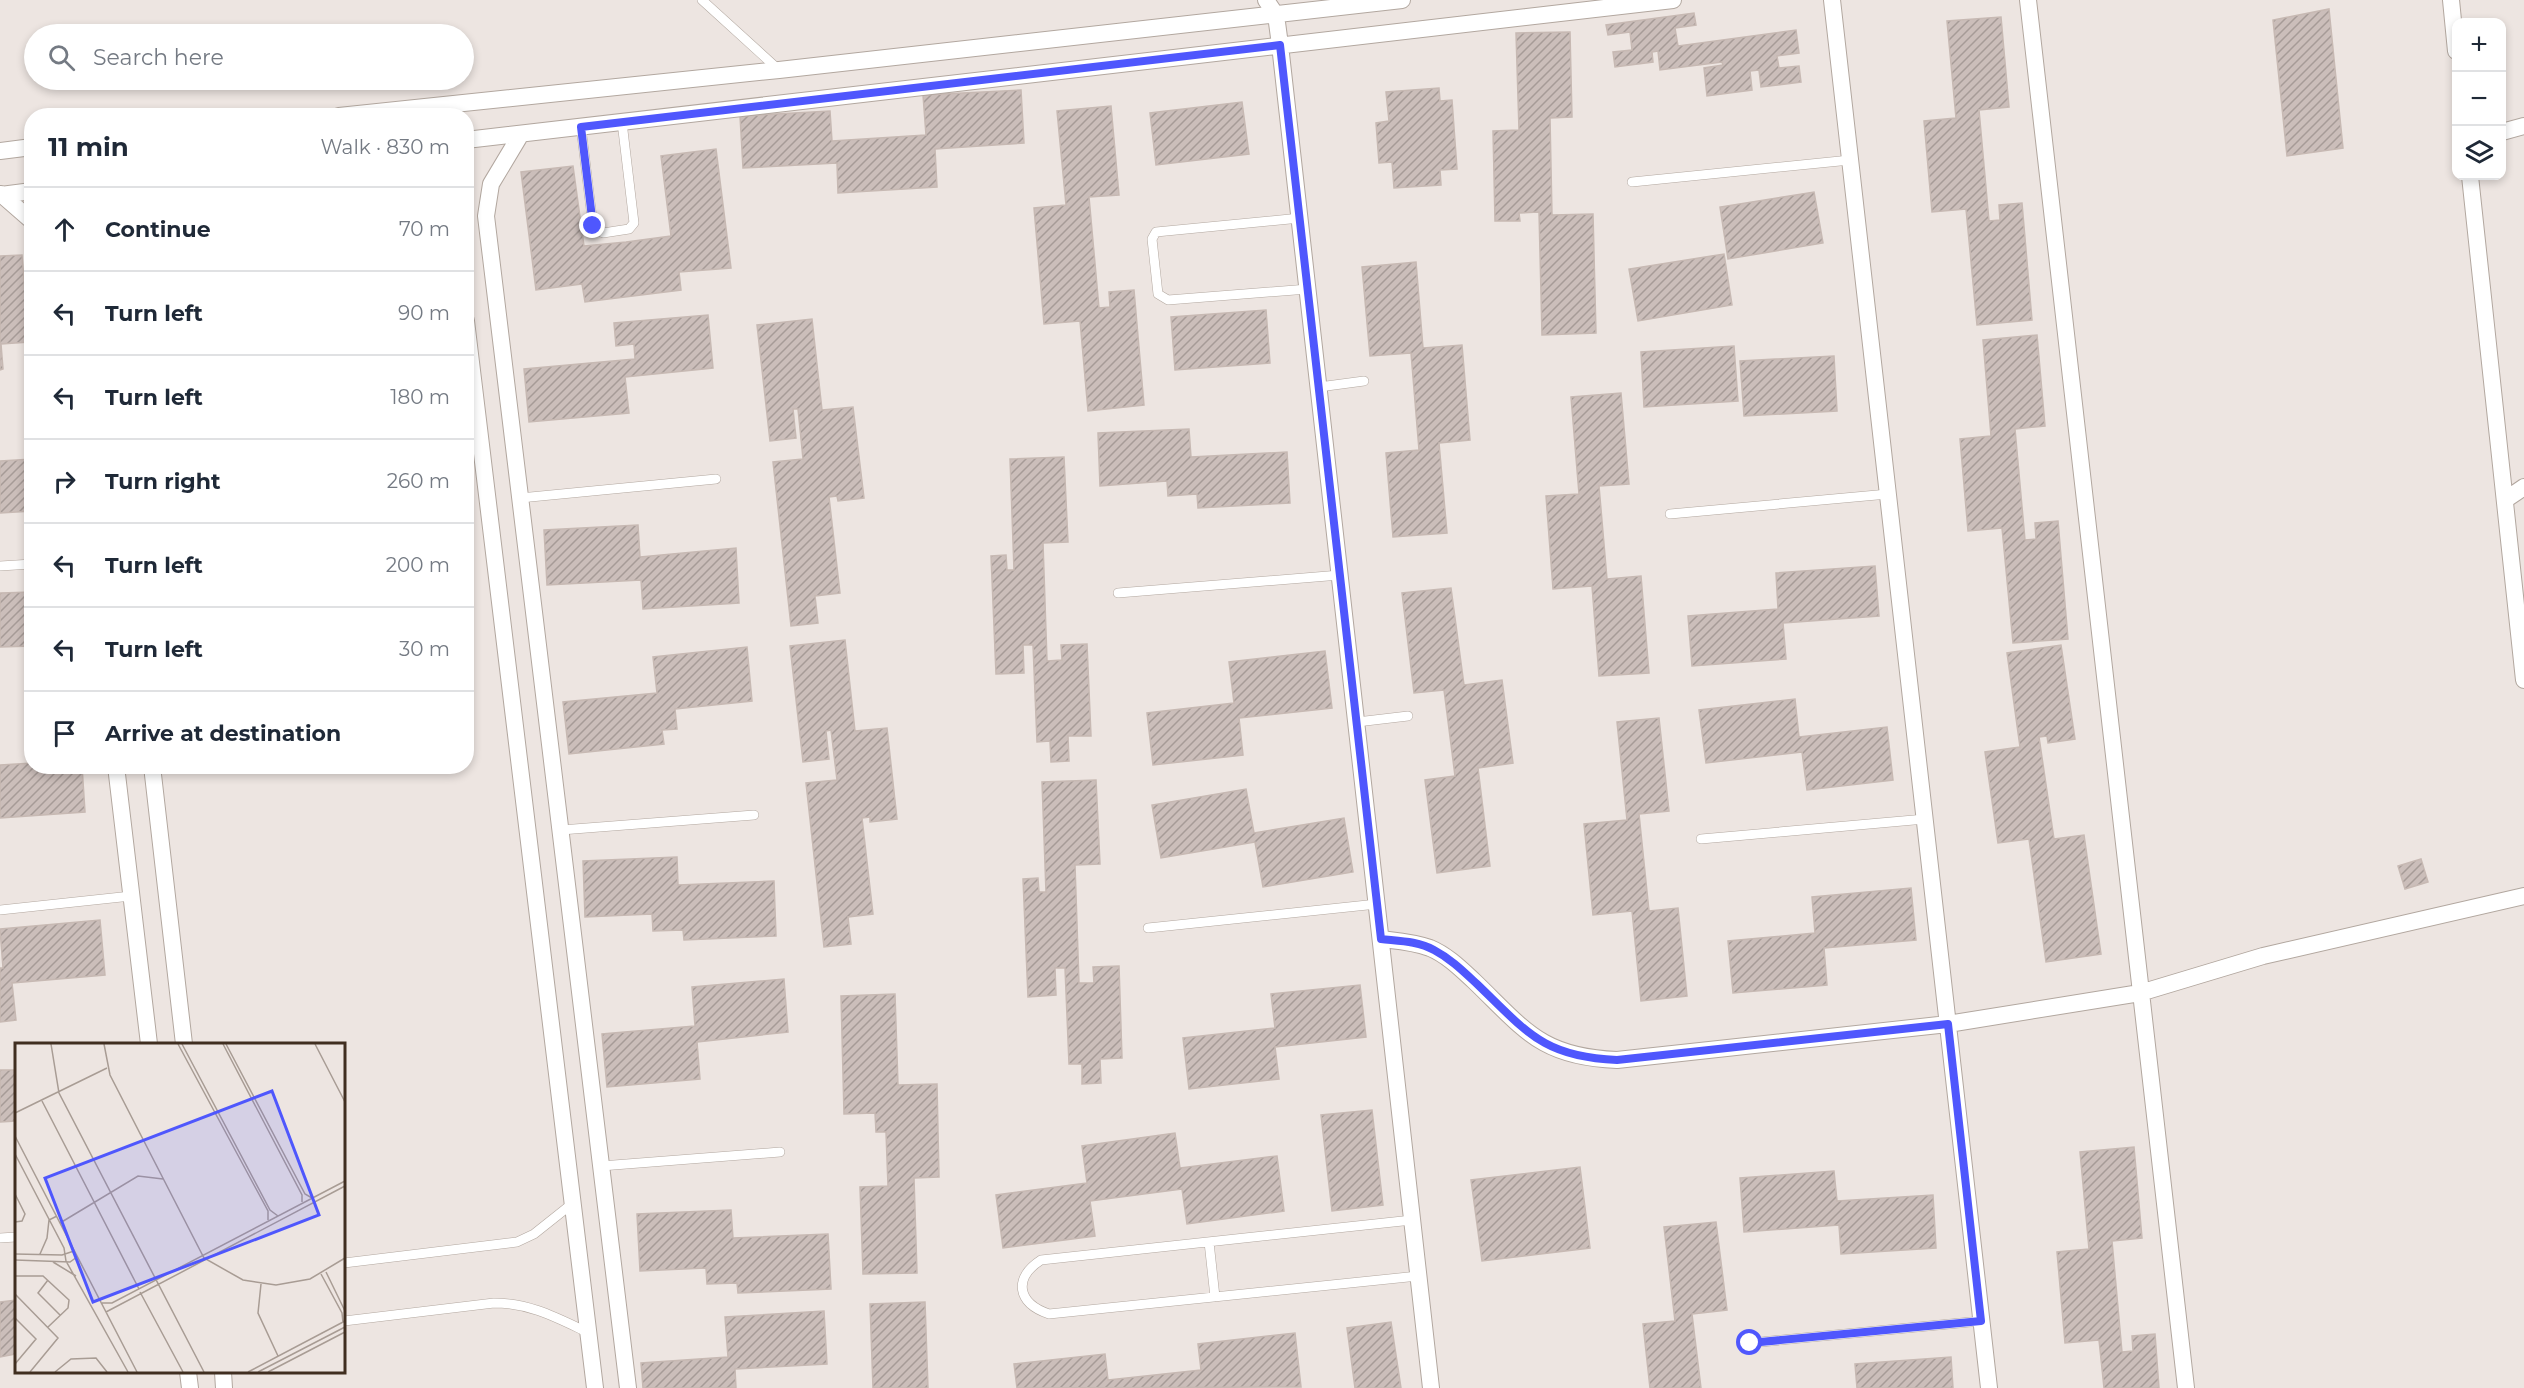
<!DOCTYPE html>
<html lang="en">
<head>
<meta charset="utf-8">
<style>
	:root { --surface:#fff; --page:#f6f6f7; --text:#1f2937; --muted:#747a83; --line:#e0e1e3 }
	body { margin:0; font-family:Montserrat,sans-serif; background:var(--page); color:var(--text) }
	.controls { position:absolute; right:18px; top:18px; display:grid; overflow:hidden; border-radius:12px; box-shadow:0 3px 9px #0003 }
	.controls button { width:54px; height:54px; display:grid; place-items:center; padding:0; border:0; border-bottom:2px solid var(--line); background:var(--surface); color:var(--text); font:30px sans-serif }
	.stop { position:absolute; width:18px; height:18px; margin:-14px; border:4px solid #4f57fd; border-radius:50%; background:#fff }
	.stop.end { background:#4f57fd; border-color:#fff; box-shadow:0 2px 6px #0008 }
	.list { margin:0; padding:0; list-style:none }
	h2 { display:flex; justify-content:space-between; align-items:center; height:78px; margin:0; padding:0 24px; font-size:26px }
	h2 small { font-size:20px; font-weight:400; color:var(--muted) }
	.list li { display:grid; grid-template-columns:39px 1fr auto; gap:18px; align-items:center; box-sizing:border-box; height:84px; padding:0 24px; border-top:2px solid var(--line) }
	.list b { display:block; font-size:22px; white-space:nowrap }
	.list em { font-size:20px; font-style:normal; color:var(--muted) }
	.icon { flex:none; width:33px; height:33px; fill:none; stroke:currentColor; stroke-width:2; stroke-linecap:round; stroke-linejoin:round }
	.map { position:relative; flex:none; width:2524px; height:1388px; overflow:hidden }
	.search { position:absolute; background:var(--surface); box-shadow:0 3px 9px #0003; left:24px; top:24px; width:450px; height:66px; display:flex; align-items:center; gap:15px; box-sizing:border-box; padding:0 21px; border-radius:33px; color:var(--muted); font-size:22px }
	.panel { position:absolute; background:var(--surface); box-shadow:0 3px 9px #0003; left:24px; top:108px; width:450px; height:666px; border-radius:24px }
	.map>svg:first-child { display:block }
</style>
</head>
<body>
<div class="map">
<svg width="2524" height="1388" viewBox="0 0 2524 1388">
	<defs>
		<pattern id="building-hatch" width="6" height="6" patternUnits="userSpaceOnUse" patternTransform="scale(1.5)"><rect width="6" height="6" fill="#cbbeba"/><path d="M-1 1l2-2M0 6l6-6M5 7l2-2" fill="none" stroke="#a69b97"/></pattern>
	</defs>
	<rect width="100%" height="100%" fill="#ede5e1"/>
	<path fill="url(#building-hatch)" stroke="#c7b9b3" stroke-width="1.5" d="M2329,9L2343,148L2287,156L2273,20Z
		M1694,13L1696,25L1675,28L1678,46L1796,30L1799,53L1777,56L1779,68L1799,66L1801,82L1761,87L1759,70L1750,71L1752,90L1707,96L1704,68L1723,65L1722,62L1660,70L1658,51L1652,52L1653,62L1615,67L1613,52L1632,50L1630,32L1608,35L1606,25Z
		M2001,17L2009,107L1979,110L1989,221L2000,220L1999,205L2022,203L2032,320L1977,325L1966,209L1932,212L1924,121L1956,118L1947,21Z
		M1570,32L1572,117L1550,118L1552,215L1593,214L1596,333L1542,335L1539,212L1519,213L1520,221H1495L1493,131L1519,130L1516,33Z
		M1439,88L1440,101L1452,100L1457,169L1440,170L1441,185L1394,188L1392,162L1379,163L1376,123L1389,121L1386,92Z
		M1021,90L1024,143L935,149L937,187L838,193L837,163L743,168L740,116L830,111L832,141L926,135L923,95Z
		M1242,102L1249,154L1156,165L1150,113Z
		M1111,106L1119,195L1089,197L1099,308L1110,307L1109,292L1134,290L1144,405L1088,411L1080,321L1044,324L1034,208L1066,205L1057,111Z
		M716,149L731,268L679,272L681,290L585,302L582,284L536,290L521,172L573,166L584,246L626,242L671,236L661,156Z
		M1814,192L1823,243L1728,259L1720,207Z
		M1724,254L1732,305L1638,321L1629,269Z
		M22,255L29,342L1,344L3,369L0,370V256Z
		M1416,262L1423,348L1462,345L1470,440L1439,443L1447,533L1393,537L1386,453L1419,450L1411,353L1370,356L1362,267Z
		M1266,310L1270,363L1175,370L1171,317Z
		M708,315L713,368L625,377L629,413L529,422L524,369L635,359L634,344L616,346L614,323Z
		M812,319L822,410L853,407L864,498L838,501L837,496L829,497L840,593L815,596L818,623L791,626L773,462L803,459L798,409H793L796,438L770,441L757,325Z
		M2037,335L2045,426L2015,429L2025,540L2036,539L2035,523L2058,521L2068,639L2013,643L2002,528L1968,531L1960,439L1991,436L1983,340Z
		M1734,346L1738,401L1644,407L1641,352Z
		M1834,356L1837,411L1744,416L1740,361Z
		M1621,393L1629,484L1599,486L1607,579L1641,576L1649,673L1599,676L1592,586L1553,589L1546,496L1579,494L1571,397Z
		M1189,429L1191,457L1287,452L1290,503L1198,508L1197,494L1168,496L1167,481L1100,486L1098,433Z
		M1064,457L1068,542L1043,543L1047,661L1062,660L1061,645L1087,644L1091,736H1068L1069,761L1051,762L1050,741L1037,742L1033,645H1023L1024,673L996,674L991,556L1006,555L1007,570H1014L1010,459Z
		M32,459V511L0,513V461Z
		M638,525L640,557L736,548L739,603L643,609L641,580L547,585L544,530Z
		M1875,566L1879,616L1783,623L1786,659L1692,666L1688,616L1778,609L1776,573Z
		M1451,588L1464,685L1502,680L1513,763L1478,768L1490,866L1437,873L1425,780L1455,776L1444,690L1414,693L1402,593Z
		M32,592V646L0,647V593Z
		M845,640L855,731L887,728L897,819L870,822V817L862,818L873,914L848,917L851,944L824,947L806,783L837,780L831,730L826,731L829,759L803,762L790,646Z
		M2061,645L2075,739L2048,743L2047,736L2039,737L2054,839L2084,835L2101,954L2046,962L2029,839L1998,843L1985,752L2020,747L2007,653Z
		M747,647L752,701L675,709L677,729L662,730L664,744L569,754L563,702L657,693L653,657Z
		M1325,651L1332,708L1239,718L1243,755L1153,765L1147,713L1234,703L1229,662Z
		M1795,699L1799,737L1887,727L1893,780L1807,790L1802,752L1706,763L1699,710Z
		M1659,718L1669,811L1639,814L1649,911L1678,908L1687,996L1641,1001L1632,911L1593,915L1584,824L1627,820L1617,722Z
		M32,763V766H82L85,812L0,818V765Z
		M1096,780L1100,864L1075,865L1079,983H1094L1093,967L1119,966L1122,1058L1100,1059L1101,1083L1082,1084V1064H1069L1065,968H1055L1056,995L1028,997L1023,879L1038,878L1039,892H1046L1042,782Z
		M1246,789L1254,833L1344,818L1353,872L1263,887L1255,842L1161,858L1152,805Z
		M677,857L678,885L774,881L776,936L684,940L683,930L653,931L652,914L585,917L583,861Z
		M2421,859L2428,882L2405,889L2398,866Z
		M1911,888L1916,940L1824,948L1827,985L1733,993L1728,941L1815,933L1812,897Z
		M100,920L105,975L12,983L16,1020L0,1022V968H3L0,929Z
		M784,979L788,1032L697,1042L700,1079L607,1087L602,1034L695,1026L692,987Z
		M1360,985L1366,1037L1275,1047L1279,1079L1189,1089L1183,1038L1275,1028L1271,994Z
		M895,994L898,1085L937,1084L939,1177L914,1178L917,1273L863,1274L860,1187L888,1186L886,1132H876L875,1113L844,1114L841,996Z
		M0,1070H16V1121L0,1122Z
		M1372,1110L1383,1205L1332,1211L1321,1115Z
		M1175,1133L1180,1168L1277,1156L1284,1211L1187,1224L1182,1189L1090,1201L1095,1236L1003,1248L996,1195L1087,1183L1082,1146Z
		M2134,1147L2142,1238L2112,1241L2122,1352L2133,1351L2132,1336L2155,1334L2159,1388H2104L2099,1340L2065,1343L2057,1252L2089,1249L2080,1152Z
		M1580,1167L1590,1248L1482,1261L1471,1180Z
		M1834,1171L1837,1201L1933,1195L1936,1248L1841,1254L1839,1225L1744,1232L1740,1178Z
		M731,1210L733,1238L828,1234L831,1289L738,1293L737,1283L707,1284L706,1268L640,1271L637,1214Z
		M1716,1222L1727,1310L1692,1314L1701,1388H1650L1643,1324L1675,1321L1664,1227Z
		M16,1300V1354L0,1357V1302Z
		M925,1302L928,1388H873L870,1304Z
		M824,1311L827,1364L735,1369L736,1388H643L641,1363L728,1357L725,1317Z
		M1391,1322L1401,1388H1355L1347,1328Z
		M1295,1333L1301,1387L1017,1388L1014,1364L1105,1354L1108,1380L1201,1370L1198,1344Z
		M1951,1357L1953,1388H1857L1855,1364Z"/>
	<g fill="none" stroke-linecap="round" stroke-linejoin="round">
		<defs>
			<path id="service" d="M702,0L779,70
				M581,127L593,226L603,233L629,229L634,223L622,122
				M1632,182L1850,160
				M1300,218L1156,232L1152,239L1158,294L1168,300L1308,289
				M1319,387L1364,381
				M520,498L716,479
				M1670,514L1888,494
				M0,566L32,564
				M1118,593L1340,575
				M1357,722L1408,716
				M561,830L754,815
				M1701,839L1925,819
				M0,910L131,896
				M1148,928L1377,904
				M601,1166L780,1152
				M1412,1220L1041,1260C1013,1278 1017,1303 1049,1314L1418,1276
				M0,1238L16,1237
				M1209,1242L1215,1297
				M344,1263L517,1242L534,1234L573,1203
				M344,1321L494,1303C530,1303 557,1318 589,1333
				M1750,1343L1981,1321"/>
			<path id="minor" d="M1266,0L1276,15L1280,45L1431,1388
				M1832,0L1989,1388
				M2028,0L2186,1388
				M339,116L779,70L1402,0
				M521,134L491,184L486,216L628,1388
				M466,140L1673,0
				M0,151L32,147
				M1,194L32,221
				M0,195L32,191
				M466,321L595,1388
				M116,766L149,1044
				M152,766L184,1044
				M1381,939C1398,941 1414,942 1430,948C1447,955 1461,969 1474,981C1525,1030 1541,1057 1617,1060L1948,1024L2140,993L2263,956L2524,896
				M188,1372L190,1388
				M223,1372L224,1388"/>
			<path id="tertiary" d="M2451,0L2456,51
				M2502,132L2524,126
				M2470,176L2524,680
				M2505,500L2524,487"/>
		</defs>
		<use href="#service" stroke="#b2a79f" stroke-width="10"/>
		<use href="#minor" stroke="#b2a79f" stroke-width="18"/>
		<use href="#tertiary" stroke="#b2a79f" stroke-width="18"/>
		<use href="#service" stroke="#fff" stroke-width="9"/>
		<use href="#minor" stroke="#fff" stroke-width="16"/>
		<use href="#tertiary" stroke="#fff" stroke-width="16"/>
	</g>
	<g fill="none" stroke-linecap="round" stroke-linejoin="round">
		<path stroke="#4f57fd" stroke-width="8" d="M593,226L581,127L1280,45L1381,939C1399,941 1418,941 1434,950C1451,959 1464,972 1477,984C1527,1032 1543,1057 1617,1060L1948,1024L1981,1321L1750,1343"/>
	</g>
	<g transform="translate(15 1043)">
		<rect width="330" height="330" fill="#ede5e1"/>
		<path fill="none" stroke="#a89c94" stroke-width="1.5" d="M36,1L44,50L189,329M89,1L95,32L189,215L228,237L261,242L295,236L330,215M163,1L253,168V177M167,1L255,167L263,173M208,1L287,152V159M211,1L290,151L297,155M300,1L330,59M27,58L124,246M0,70L92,25M0,93L122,329M0,111L49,205L51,218L113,329M0,151L10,171L7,178L0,179M45,180L123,133L148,136M0,211L47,212L59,208M25,211L32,195L34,177L42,173M0,217L55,219L62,214M38,219L61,233M311,229L330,268M306,231L327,270L328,280M0,233H28L54,257L53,265L33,284M33,237L23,250L45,272M246,241L243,270L263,313M125,249L168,329M0,251L43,295L15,329M87,260H97L330,138M91,269L330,143M0,275L21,296L0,321M40,329L56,316L81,315L92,329M233,329L330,278M243,329L330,284M253,329L330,289"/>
		<path fill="#4f57fd" fill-opacity="0.15" stroke="#4f57fd" stroke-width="3" d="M257,48L304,172L78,259L30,135Z"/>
		<rect width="330" height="330" fill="none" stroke="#402e20" stroke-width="3"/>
	</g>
</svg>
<div class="controls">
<button>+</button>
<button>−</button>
<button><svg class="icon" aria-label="layers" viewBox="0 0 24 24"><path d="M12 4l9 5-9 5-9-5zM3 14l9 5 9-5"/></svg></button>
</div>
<div class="stop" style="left:1750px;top:1343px"></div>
<div class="stop end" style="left:593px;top:226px"></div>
<div class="search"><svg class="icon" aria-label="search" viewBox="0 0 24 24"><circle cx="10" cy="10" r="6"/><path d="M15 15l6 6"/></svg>Search here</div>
<section class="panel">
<h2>11 min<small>Walk · 830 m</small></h2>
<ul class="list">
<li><svg class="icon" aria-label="ahead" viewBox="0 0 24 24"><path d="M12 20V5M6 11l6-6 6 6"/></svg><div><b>Continue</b></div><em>70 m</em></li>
<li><svg class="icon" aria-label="left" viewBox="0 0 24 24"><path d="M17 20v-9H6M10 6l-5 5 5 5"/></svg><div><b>Turn left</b></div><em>90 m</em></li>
<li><svg class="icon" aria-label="left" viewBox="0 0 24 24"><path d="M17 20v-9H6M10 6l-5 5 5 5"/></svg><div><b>Turn left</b></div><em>180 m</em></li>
<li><svg class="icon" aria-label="right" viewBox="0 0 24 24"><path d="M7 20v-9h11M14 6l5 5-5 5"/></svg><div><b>Turn right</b></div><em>260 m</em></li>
<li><svg class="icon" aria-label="left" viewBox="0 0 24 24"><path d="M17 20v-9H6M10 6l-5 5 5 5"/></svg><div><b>Turn left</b></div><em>200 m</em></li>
<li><svg class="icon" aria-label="left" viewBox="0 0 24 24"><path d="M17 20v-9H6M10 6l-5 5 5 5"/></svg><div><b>Turn left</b></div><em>30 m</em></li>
<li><svg class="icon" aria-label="arrive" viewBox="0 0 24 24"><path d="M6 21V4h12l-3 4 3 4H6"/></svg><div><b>Arrive at destination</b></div></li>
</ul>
</section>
</div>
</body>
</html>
